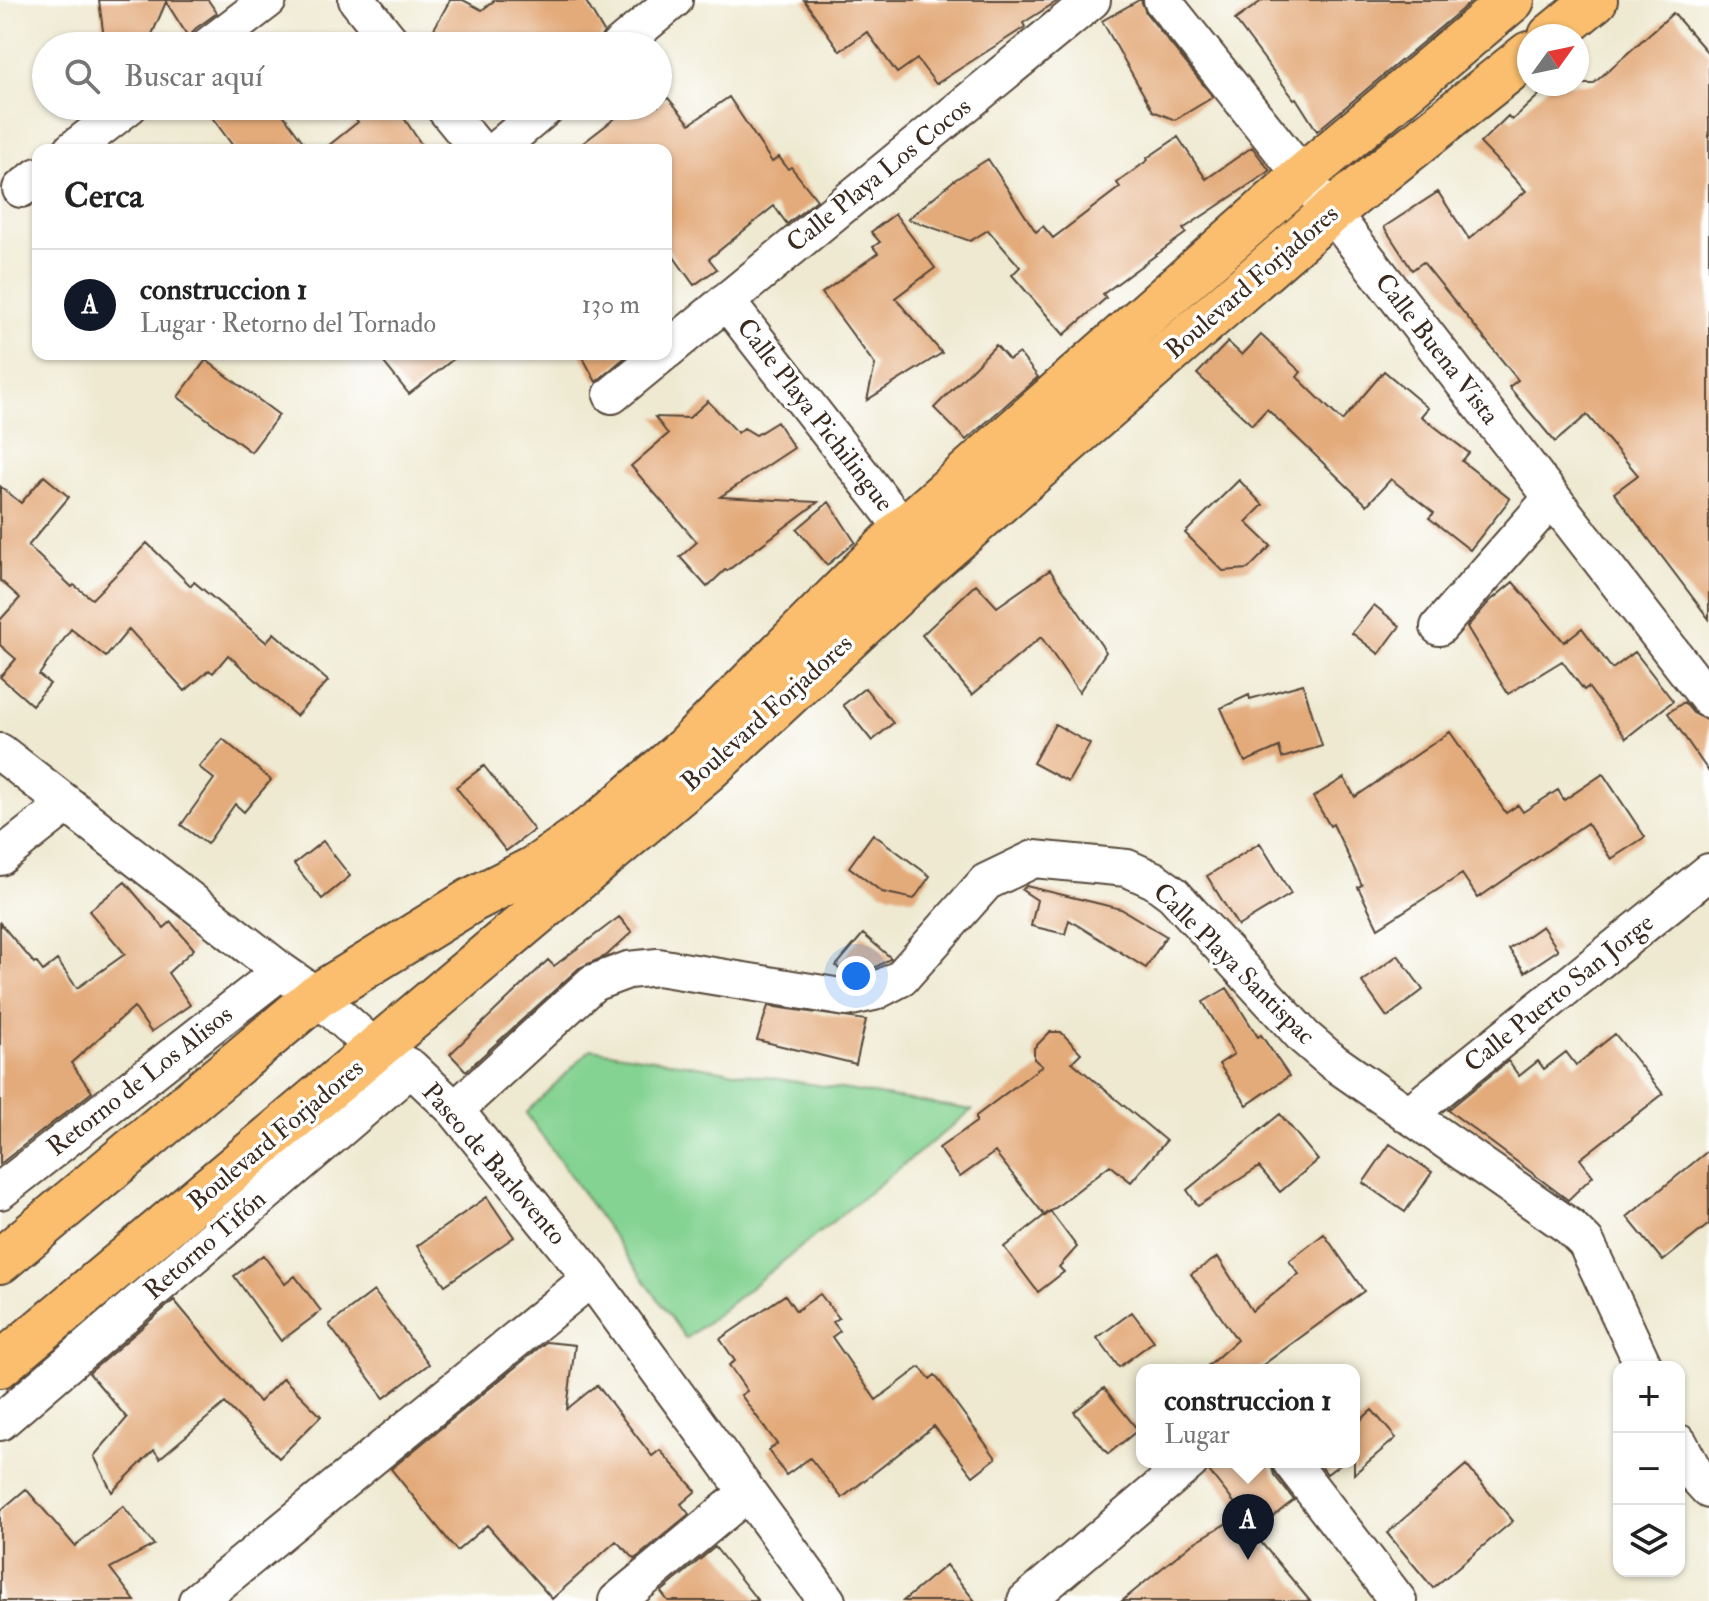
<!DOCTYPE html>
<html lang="es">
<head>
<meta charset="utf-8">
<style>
	:root { --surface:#fff; --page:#f6f6f6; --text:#222; --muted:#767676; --line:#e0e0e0; --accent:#111827 }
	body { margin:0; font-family:"IM FELL Double Pica",serif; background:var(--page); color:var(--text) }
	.controls { position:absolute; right:24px; bottom:24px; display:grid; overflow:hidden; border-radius:16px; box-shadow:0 2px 6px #0004 }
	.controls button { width:72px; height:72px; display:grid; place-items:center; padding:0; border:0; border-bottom:2px solid var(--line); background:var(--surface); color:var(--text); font:40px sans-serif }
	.compass { position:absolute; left:1517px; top:24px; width:72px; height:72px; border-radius:50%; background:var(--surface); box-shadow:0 2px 6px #0004; rotate:57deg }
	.you { position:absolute; left:856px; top:976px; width:28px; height:28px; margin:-20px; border:6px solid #fff; border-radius:50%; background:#1a73e8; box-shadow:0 0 0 12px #1a73e833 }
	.badge { display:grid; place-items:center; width:52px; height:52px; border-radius:50%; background:var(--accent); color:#fff; font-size:26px; font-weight:700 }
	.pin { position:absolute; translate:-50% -66px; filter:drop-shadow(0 2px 4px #0008) }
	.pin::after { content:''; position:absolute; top:42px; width:28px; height:24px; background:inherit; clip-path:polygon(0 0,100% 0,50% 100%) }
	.popup { position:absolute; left:1136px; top:1364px; width:224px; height:104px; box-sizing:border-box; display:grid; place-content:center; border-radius:16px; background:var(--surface); filter:drop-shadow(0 2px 6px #0005); font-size:26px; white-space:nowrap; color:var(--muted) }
	.popup b { font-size:30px; color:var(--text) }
	.popup::after { content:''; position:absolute; left:50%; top:100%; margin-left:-16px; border:16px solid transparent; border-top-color:var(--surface) }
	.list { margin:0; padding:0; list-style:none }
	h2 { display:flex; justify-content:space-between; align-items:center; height:104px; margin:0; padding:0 32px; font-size:34px }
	h2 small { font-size:26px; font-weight:400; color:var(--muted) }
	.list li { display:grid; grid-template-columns:52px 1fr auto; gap:24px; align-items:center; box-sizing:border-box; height:112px; padding:0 32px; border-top:2px solid var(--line) }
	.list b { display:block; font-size:30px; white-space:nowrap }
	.list p { margin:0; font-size:26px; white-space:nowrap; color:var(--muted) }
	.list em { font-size:26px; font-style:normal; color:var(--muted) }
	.icon { flex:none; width:44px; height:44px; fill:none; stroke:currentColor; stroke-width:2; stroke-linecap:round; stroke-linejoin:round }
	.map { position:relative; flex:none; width:1709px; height:1601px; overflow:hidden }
	.search { position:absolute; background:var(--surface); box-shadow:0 2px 6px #0004; left:32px; top:32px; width:640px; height:88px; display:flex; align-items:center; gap:20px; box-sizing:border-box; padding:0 28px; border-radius:44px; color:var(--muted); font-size:30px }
	.panel { position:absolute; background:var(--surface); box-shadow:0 2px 6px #0004; left:32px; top:144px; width:640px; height:216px; border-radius:16px }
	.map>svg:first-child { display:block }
</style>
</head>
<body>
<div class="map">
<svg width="1709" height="1601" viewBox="0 0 1709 1601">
	<rect width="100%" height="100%" fill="#fff"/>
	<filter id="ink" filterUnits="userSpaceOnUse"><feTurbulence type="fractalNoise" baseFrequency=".0125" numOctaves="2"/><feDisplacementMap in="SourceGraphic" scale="16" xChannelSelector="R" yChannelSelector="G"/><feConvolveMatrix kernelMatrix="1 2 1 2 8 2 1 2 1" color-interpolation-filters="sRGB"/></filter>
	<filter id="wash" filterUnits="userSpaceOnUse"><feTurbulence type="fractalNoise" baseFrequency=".006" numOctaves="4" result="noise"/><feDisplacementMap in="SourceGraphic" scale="32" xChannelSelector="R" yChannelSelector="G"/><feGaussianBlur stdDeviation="1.8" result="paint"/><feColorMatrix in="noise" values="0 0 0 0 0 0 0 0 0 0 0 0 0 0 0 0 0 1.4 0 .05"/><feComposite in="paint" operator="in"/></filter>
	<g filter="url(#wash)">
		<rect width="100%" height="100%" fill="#eee9d0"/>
		<path fill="#84d392" stroke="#607e58" stroke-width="2" d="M591,1049L972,1110L686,1339L526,1113Z"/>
		<g id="blocks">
			<path fill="#e3aa7a" d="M99,0H208L217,13L195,29L189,38L166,2L147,46H105Z
				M450,0H463L482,10L495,0H585L604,32L599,40L589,46H449L430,36Z
				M804,0H1059L1023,23L1025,27L936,84L917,59L897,73L867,32L840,51Z
				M1139,0H1141L1146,13L1213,97L1175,120L1153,111L1102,21Z
				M1263,0H1473L1317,131L1296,98L1294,99L1235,20Z
				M1673,13L1709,54V619L1614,493L1638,475L1587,415L1555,442L1509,387L1518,380L1423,262L1412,270L1384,227L1438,192L1469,239L1526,191L1480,143L1508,116L1512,120L1551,84H1593Z
				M729,97L772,162L779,157L788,169L791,167L817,200L787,224L774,206L709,259L717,269L694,285L666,246V150H574L631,106H658V102L668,98L690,124Z
				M225,106H277L309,150H236L211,116Z
				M348,106H396L425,150H323L358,122Z
				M1178,137L1206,179L1252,147L1270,171L1183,229L1186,233L1103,294L1106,298L1064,335L1012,275L1020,267L988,230L970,241L908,219L953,181L988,159L1036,232L1043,226L1053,238L1120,187L1117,183L1148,160L1147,158Z
				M895,214L935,268L895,298L942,353L867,400L875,365L822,293L878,253L873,247L880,242L871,232Z
				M1261,335L1301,372L1297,377L1342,421L1384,371L1428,408L1421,416L1469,453L1462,461L1510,499L1470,550L1429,518L1434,513L1391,479L1367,505L1267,409L1252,425L1197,374L1228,342L1242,355Z
				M996,345L1009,360L1019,353L1038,377L966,440L934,408Z
				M377,354H460L409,394Z
				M581,354H629L596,382Z
				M206,360L279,415L251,452L178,397Z
				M708,401L738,433L744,428L756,435L777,422L794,448L720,497L818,502L727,571L725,570L707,587L680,557L697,542L631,466L668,434L655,417L689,418Z
				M44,476L69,497L28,546L72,587L74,585L92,599L147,543L191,586L194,582L266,642L274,633L328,681L296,716L228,655L213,673L209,670L185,691L129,629L106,657L71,629L39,675L50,684L32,705L0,677L16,659L0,645V620L20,598L0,580V486L21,503Z
				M1239,480L1263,505L1246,522L1271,546L1248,569L1223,571L1185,533Z
				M829,502L855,542L827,565L797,529Z
				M1050,570L1106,652L1079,692L1041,637L972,695L922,635L976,584L997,607Z
				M1513,582L1564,642L1582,628L1612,669L1635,652L1673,701L1626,738L1588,687L1584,690L1562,661L1508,694L1467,627L1489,602Z
				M1374,605L1400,626L1379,654L1352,633Z
				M1303,684L1322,746L1282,758L1279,747L1245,762L1221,708L1249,695L1250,699Z
				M865,688L893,723L872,741L843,705Z
				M1684,702L1693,713L1709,721V772L1668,713Z
				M1055,724L1090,744L1068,782L1033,763Z
				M1450,732L1506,813L1518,805L1523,812L1558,790L1564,800L1603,774L1645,837L1611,859L1587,823L1478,898L1462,874L1378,928L1358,887L1362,885L1333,824L1330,826L1313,797L1344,778L1355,797Z
				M223,739L271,780L244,812L235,804L207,844L181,825L214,779L199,767Z
				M484,766L534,830L506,851L456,787Z
				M873,834L930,876L914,899L882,892L849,867Z
				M323,841L350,876L322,899L294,864Z
				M1260,843L1291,894L1238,926L1207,876Z
				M125,882L164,928L171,922L194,949L168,973L190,1005L151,1032L134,1007L71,1063L92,1092L0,1164V923L34,963L36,962L43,971L57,960L77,988L125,954L89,911Z
				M1026,886L1121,909L1166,936L1146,968L1069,920L1065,934L1031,926L1037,900L1022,890Z
				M619,917L632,932L606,956L579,968L466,1071L450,1054L548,960L554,966Z
				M1542,926L1558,950L1525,972L1509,949Z
				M863,934L891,958L867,972L847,976L836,966Z
				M1398,955L1423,990L1387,1017L1362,982Z
				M1227,988L1258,1037L1261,1035L1289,1076L1247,1105L1219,1064L1234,1054L1203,1002Z
				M768,1006L866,1020L856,1064L757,1040Z
				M1050,1032H1061L1081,1053L1072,1062L1166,1141L1131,1182L1110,1165L1045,1216L995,1152L960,1177L939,1148L976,1122V1116L1042,1066L1034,1059V1048Z
				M1615,1034L1663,1094L1580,1159L1593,1176L1568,1200L1448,1110L1508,1061L1519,1076L1538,1061L1544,1069L1566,1052L1576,1065Z
				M1280,1114L1318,1160L1280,1192L1259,1167L1198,1206L1187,1190Z
				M1390,1144L1432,1172L1405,1212L1363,1183Z
				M1709,1150V1224L1663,1261L1627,1217Z
				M487,1197L514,1237L445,1285L417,1246Z
				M1050,1211L1077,1247L1059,1267L1064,1272L1038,1292L1004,1247Z
				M1324,1234L1364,1291L1256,1370H1203L1237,1340L1191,1274L1218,1257L1252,1311L1299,1274L1289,1261Z
				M263,1255L285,1284L295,1276L321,1311L281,1341L234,1276Z
				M374,1291L429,1364L384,1398L329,1325Z
				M820,1294L839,1318L833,1322L840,1331L832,1337L876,1400L920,1367L930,1379L935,1375L996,1458L973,1476L934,1426L842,1498L810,1458L786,1475L768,1450L777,1444L741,1395L747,1391L729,1365L735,1361L720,1339L785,1295L796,1311Z
				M174,1300L259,1402L283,1378L321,1416L279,1458L225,1403L160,1458L154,1450L112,1492L94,1456L127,1418L89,1373Z
				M1132,1312L1154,1341L1119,1367L1097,1338Z
				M546,1342L575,1345L567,1409L597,1385L652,1456L660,1450L696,1491L681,1504L689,1514L635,1559L616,1541L552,1599L487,1525L457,1551L391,1469Z
				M1104,1388L1138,1430L1108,1454L1074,1412Z
				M1372,1410L1396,1438L1354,1474V1426Z
				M1210,1462H1270L1274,1475L1294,1500L1256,1530L1209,1471Z
				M1318,1462H1343L1327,1474Z
				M1466,1465L1513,1521L1433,1588L1387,1533Z
				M26,1489L75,1546L123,1506L154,1545L110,1568L135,1601H0V1511Z
				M1239,1516L1310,1601H1122L1190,1545Z
				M715,1547L758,1601H668L661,1592Z
				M946,1565L975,1601H903Z"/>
		</g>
	</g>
	<g filter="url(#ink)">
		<use href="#blocks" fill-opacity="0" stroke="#564739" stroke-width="2"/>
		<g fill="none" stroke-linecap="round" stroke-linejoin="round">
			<defs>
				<path id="minor" d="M357,0L394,46
					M1162,0L1331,212L1709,700
					M208,46L268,0
					M619,46L674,0
					M443,106L479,150
					M72,150L129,106
					M496,150L548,106
					M21,189L38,176
					M726,301L904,529
					M666,351L1092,0
					M612,395L662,354
					M1439,627L1551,499
					M0,752L281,971L317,996L377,1050L411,1068L455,1110L591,1278L827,1601
					M0,857L66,805
					M455,1110L593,983L628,970L658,967L847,998L874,992L901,978L986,882L1034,859L1127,868L1154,880L1173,894L1304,1037L1332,1061L1570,1227L1586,1243L1644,1367
					M1408,1115L1709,872
					M0,1191L281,971
					M0,1422L411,1068
					M1679,1443L1697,1477L1709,1490
					M1291,1462L1398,1601
					M197,1601L591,1278
					M617,1601L747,1493
					M1026,1601L1190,1462"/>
				<path id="major" d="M1551,36L1595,0
					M0,1261L317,996L472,900L537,867L602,821L685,749L904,529L1302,177L1512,0
					M0,1365L707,770L928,564L1331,212L1529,54"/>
			</defs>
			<use href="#minor" stroke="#564739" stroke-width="40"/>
			<use href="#major" stroke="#564739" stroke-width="48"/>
			<use href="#minor" stroke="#fff" stroke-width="36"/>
			<use href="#major" stroke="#fabe6e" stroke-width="44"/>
		</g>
	</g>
	<g text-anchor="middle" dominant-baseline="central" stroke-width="7" stroke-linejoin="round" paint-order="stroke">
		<g font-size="26" fill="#3b2a1e" stroke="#fff">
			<text transform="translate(879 175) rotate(-39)">Calle Playa Los Cocos</text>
			<text transform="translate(1252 282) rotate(-41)">Boulevard Forjadores</text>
			<text transform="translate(1437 349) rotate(52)">Calle Buena Vista</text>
			<text transform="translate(815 415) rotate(52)">Calle Playa Pichilingue</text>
			<text transform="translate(767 713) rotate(-42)">Boulevard Forjadores</text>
			<text transform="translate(1234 964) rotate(45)">Calle Playa Santispac</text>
			<text transform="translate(1559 993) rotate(-39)">Calle Puerto San Jorge</text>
			<text transform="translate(140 1081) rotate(-38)">Retorno de Los Alisos</text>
			<text transform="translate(276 1135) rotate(-40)">Boulevard Forjadores</text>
			<text transform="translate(494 1164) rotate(49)">Paseo de Barlovento</text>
			<text transform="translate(205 1245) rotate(-41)">Retorno Tifón</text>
		</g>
	</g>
</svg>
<div class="controls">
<button>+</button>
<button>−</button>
<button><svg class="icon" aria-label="layers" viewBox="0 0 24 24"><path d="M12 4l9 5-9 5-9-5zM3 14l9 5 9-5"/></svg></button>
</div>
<svg class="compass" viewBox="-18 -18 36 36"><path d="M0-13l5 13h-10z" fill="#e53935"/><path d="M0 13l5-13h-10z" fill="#767676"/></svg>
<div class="you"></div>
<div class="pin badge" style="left:1248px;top:1560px">A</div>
<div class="popup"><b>construccion 1</b>Lugar</div>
<div class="search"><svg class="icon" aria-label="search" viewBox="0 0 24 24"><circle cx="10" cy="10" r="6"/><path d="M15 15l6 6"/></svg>Buscar aquí</div>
<section class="panel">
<h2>Cerca<small></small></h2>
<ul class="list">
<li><span class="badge">A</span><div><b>construccion 1</b><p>Lugar · Retorno del Tornado</p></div><em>130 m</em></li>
</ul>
</section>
</div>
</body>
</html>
